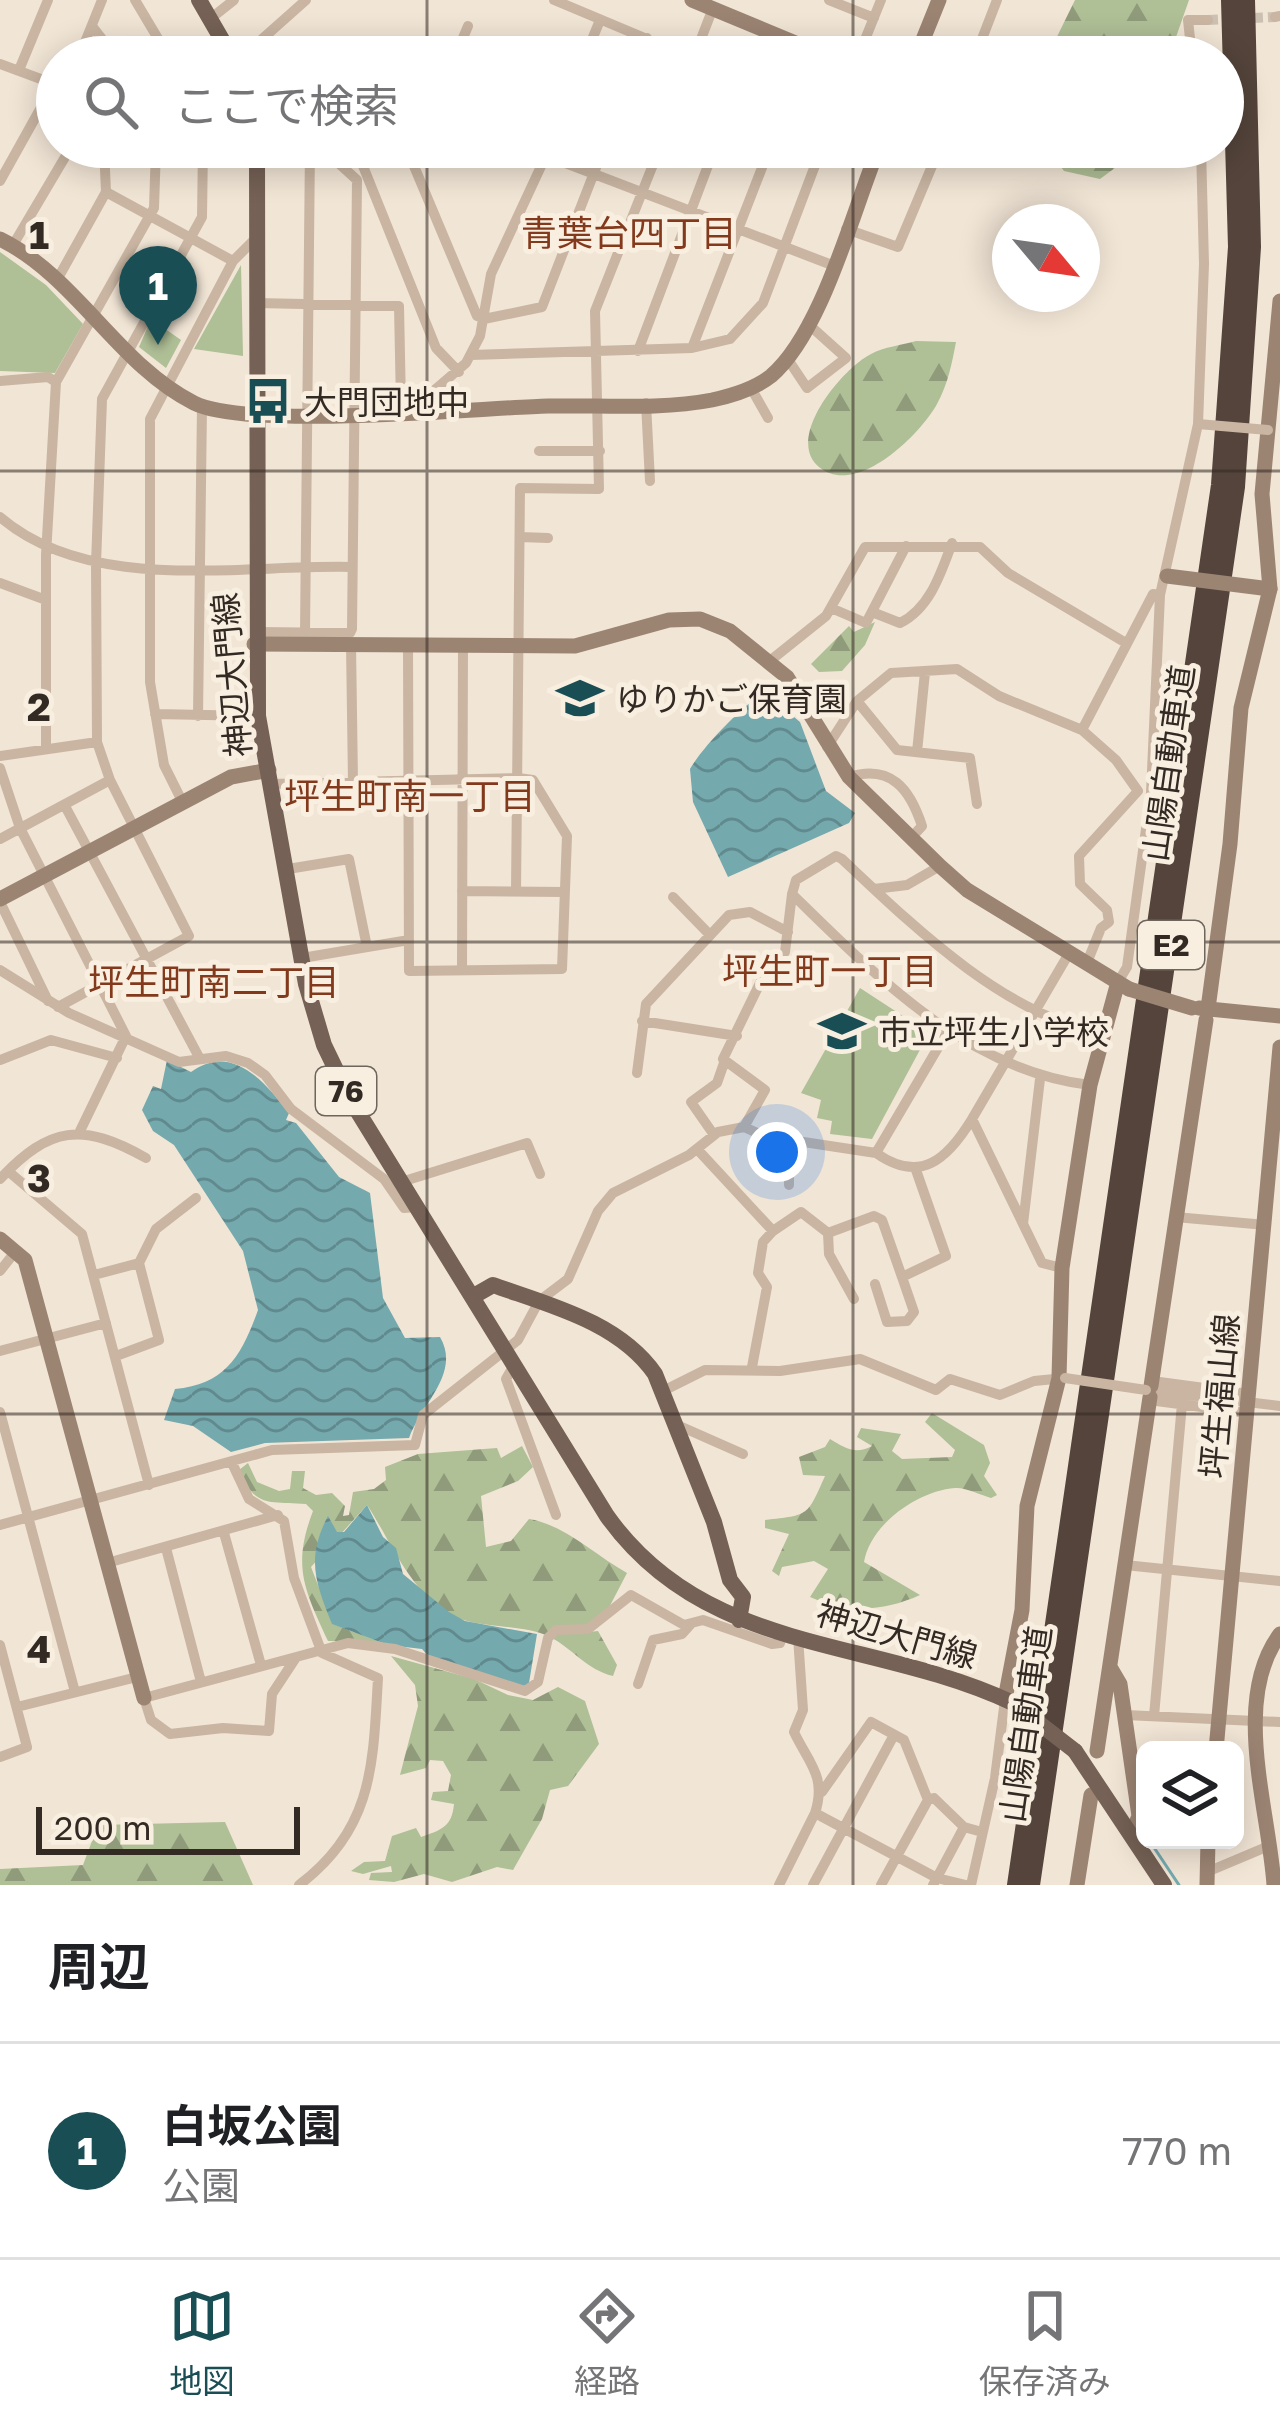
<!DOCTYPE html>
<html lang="ja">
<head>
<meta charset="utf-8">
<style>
	:root { --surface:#fff; --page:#f2f2f2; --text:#202124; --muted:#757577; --line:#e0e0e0; --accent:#1a4e55 }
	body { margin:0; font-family:"Golos Text","Noto Sans JP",sans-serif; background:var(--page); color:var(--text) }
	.controls { position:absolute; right:36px; bottom:36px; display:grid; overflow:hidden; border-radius:18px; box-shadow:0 6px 30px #0003 }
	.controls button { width:108px; height:108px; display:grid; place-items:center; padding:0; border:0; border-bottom:3px solid var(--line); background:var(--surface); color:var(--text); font:60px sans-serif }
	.compass { position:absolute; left:992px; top:204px; width:108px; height:108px; border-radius:50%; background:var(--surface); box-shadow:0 6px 30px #0003; rotate:119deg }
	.scale { position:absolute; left:36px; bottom:30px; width:264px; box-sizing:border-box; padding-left:12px; border:6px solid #332a24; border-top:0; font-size:33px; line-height:42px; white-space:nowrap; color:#332a24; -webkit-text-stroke:9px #f9efe1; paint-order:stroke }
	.you { position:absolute; left:777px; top:1152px; width:42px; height:42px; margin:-30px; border:9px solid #fff; border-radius:50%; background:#1a73e8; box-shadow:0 0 0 18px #1a73e833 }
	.badge { display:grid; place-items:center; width:78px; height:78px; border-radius:50%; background:var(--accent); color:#fff; font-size:39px; font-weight:700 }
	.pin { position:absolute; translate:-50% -99px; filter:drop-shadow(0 3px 6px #0008) }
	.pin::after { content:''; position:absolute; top:63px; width:42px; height:36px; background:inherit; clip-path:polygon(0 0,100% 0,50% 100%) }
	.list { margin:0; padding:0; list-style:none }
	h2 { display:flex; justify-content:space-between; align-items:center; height:156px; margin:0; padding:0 48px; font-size:51px }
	h2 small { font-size:39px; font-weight:400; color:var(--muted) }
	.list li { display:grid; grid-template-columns:78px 1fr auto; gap:36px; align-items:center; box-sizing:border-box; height:216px; padding:0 48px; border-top:3px solid var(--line) }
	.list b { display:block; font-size:45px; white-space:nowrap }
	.list p { margin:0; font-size:39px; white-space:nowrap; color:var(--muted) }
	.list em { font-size:39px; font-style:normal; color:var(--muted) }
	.icon { flex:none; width:66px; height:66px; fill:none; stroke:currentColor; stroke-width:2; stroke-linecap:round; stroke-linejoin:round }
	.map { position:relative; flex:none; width:1280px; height:1885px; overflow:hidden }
	.search { position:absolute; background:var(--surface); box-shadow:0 6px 30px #0003; left:36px; right:36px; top:36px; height:132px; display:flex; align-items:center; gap:30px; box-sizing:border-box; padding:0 42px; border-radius:66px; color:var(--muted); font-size:45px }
	.sheet { height:372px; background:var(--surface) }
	nav { display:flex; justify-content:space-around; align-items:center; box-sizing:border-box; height:168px; border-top:3px solid var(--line); background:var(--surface); font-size:33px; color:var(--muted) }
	nav a { display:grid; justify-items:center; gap:6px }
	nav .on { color:var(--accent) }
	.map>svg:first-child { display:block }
</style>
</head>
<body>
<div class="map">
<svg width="1280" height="1885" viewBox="0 0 1280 1885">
	<defs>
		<pattern id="forest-firs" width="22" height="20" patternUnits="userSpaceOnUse" patternTransform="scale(3)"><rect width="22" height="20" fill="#afbf96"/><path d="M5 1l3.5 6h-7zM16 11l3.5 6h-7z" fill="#8f9b7a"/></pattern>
		<pattern id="water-waves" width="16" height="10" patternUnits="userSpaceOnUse" patternTransform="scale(3)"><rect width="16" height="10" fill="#74a9ae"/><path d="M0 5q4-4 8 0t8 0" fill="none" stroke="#608a8d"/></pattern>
	</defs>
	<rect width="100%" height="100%" fill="#f1e5d5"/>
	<path fill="url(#forest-firs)" d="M1075,0H1189L1169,57H1047Z
		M1046,147H1130L1123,162L1100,179L1064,171Z
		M916,341L956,342C952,363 948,384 937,404C920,435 856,498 819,467C784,438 843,368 871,354C884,347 902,345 916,341Z
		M875,622L865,645L842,671L819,672L811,664L849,626L854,632Z
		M932,1413L984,1445L990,1463L984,1476L997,1495L991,1498C981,1495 965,1487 955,1488C917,1491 870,1525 864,1562L920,1595C882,1612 848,1613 810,1597L828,1569L814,1561L782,1567L779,1576L772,1571L789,1534L765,1528V1520C810,1515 807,1516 825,1476L803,1475L799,1457L825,1447L830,1439C845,1448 855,1455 872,1446L857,1437L861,1428L901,1434L892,1451L902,1459L952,1457L955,1450L925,1422Z
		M522,1446L533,1467L518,1481L481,1496L486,1547L511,1541L529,1519C563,1524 595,1555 627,1573L603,1619L580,1633L598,1631L617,1665L613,1676C587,1670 572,1648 550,1637C525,1625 493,1628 467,1621C416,1608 392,1542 367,1505L311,1567L333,1624L380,1642L328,1641C304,1589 292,1566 313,1511L306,1504C268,1501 255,1508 239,1470L248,1463L257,1482L279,1491L290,1489L292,1471H305L303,1488L316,1495L332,1493L345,1506L343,1516L349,1515L353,1492L374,1489L386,1480L385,1467L418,1454L497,1448L501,1458Z
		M391,1656L474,1679L508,1695L533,1700L558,1687L585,1701L599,1744L568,1786L550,1790L542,1819L513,1870L497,1867L452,1882L424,1874L394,1882L369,1880L371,1873L392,1872L391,1866L363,1874L351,1871L364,1862L385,1861L392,1836L416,1828L421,1837C441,1830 452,1827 454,1804L431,1800L433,1792L448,1791L451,1775L443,1761L430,1760L426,1768L400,1775L418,1706L415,1685Z
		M225,1822L253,1885H0V1869L83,1865L98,1825Z"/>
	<path fill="#afbf96" d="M0,252L46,285L83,324L55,373L0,371Z
		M241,265L243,356L194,349Z
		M151,319L181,340L166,368L139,347Z
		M860,988L929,1033L872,1139L830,1134L832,1121L817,1118L821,1100L801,1093Z"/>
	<path fill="url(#water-waves)" d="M764,692L800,722L826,791L855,813L849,823L728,877L693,802L690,769C704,745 742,707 764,692Z
		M167,1060L191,1072C232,1042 265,1082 289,1113L286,1120L296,1123L339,1177L370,1193L383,1298L405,1338L440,1337C461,1373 422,1403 409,1438L265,1443L231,1452L193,1426L164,1420L175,1389C225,1384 241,1357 258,1310L243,1251L174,1145L153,1131L142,1110L153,1086L161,1089Z
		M367,1505L383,1537L396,1548L403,1574L449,1612L465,1621L537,1634L529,1683L522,1691L433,1661L422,1649L388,1645L332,1624C315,1582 306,1558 328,1516L337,1532H344Z"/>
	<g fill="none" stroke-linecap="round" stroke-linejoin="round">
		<path stroke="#74a9ae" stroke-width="3" d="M1149,1840L1179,1885"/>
		<path stroke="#cbc0b2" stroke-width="10" stroke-dasharray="10 5" stroke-linecap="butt" d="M1208,20L1275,17"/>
		<path stroke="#c9b5a2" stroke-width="10" d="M135,0L169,57
			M554,0L690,57
			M829,0L874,18
			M1275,17L1280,16
			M210,19L234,0
			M92,26L116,57
			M79,57L102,0
			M242,57L306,0
			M455,57L468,26
			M585,57L600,20
			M640,57L647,38
			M694,57L713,8
			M858,57L881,0
			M975,57L997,0
			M1192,57L1188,20H1208
			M0,64L57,85
			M19,70L48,0
			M339,147L369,154L397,147
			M406,147L477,316L484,319L542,307L604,147
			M357,151L436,348L459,372
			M547,156L832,265
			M0,181L53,86
			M106,192L233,261
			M846,229L898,247L940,147
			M13,245L71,147
			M57,280L106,192L104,147
			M256,303L399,306L401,405
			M692,348L770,147
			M638,351L715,147
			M471,355L692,348L730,339L763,303L822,147
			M787,358L807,388L846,358L807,323
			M0,381L48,377L56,382
			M751,388L768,418
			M646,403L650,481
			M381,410L430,394L466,363L480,336L491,274L550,147
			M539,451H600
			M0,517C91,595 241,564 352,567
			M520,537L548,538
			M0,583L46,600
			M831,608L866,623L906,546
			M872,612L900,623C930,608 941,573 952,543
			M257,632L350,633L352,629L357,180L321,147
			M305,633L310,147
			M351,644L353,782
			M771,660L826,616L865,547H980L1008,573L1126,643
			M857,701L897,750L970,758L977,804
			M155,714L258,716
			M198,716L202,406
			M1082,730L1153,594L1160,595
			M827,747L857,701L891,673L957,669L999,696L1082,730L1116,760L1138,791L1079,856L1080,884L1107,910L1109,922L1101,928L1086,965
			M46,749V555L56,382L154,208L156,147
			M917,752L925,672
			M0,756L97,742
			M0,768L20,828L126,1036L80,1131
			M849,777C891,764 910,789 922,826L911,838
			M271,784C353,782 436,780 518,778L533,780L567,836L562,969L409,971L408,644
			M183,803L164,765L150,682V419L233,261L256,238
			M65,806L200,1059
			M0,839L110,780
			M288,869L349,859L367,947
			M874,889L907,885L940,866
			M462,891L565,892
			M516,891L520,488L599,489L595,311L660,147
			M673,897L710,935
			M0,902L48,1001
			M302,958L409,940
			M0,970L69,1013L179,1062L226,1056L248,1063L265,1075L291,1109L384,1179L404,1208L416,1207
			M462,970L463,645
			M1118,982L1127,967L1151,793L1160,595L1198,424L1204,264L1201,147
			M58,1007L189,936L110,780L97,742L96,564L102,399L202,217L203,147
			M642,1021L737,1036
			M949,1029L876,1153C920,1184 947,1160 972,1119
			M0,1060L51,1040L117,1058
			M637,1073L646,1004L729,915L750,912L788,932
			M1090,1085C968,1071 876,976 792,894L796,880L836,856L842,859C913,926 1005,1016 1104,1034
			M744,1127L765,1090L723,1059L762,979L785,952L792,894
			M714,1135L691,1102L717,1083L724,1063
			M697,1149L773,1231L801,1212L828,1233L829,1254L854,1299
			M8,1171L82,1234L149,1485
			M0,1179C50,1126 82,1122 146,1158
			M401,1182L527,1143L540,1174
			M789,1185V1141
			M1175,1217L1266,1225
			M1023,1224L1040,1079
			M828,1233L874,1216L882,1220L902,1277
			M1062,1268L1042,1263L972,1119L1068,955
			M0,1271L15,1252
			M94,1275L139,1263L156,1229L196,1198
			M875,1284L887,1322L907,1321L914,1312L902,1277L946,1256L916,1170
			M0,1351L106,1323
			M116,1356L159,1340L139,1263
			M514,1365L506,1379L556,1515
			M752,1367L767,1287L758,1273L763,1242L773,1231
			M1152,1381L1249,1394
			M1146,1390L1280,1406
			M661,1392L705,1370L780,1371L860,1359L936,1390L950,1379L1000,1395L1034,1381L1065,1378
			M1149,1400L1247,1413
			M0,1412L75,1692
			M675,1424L743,1454
			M232,1463L249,1499L284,1521L294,1578L322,1653L378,1678C373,1763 374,1829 299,1885
			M0,1525L272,1450L415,1445L423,1415L518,1340L539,1301L568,1279L598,1211L613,1193L689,1155L718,1132L744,1127L764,1136L876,1153
			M224,1533L261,1665
			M166,1548L201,1682
			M107,1563L278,1515
			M1125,1565L1280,1581
			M798,1637L803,1710L794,1732C808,1762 827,1776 815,1813L937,1878L966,1885
			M0,1645L27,1747L0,1757
			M295,1659L272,1694L269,1731L223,1728L170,1734L151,1720L144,1698L348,1643L395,1649L525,1691L538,1682L548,1638L556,1630L588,1629L631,1595L684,1625L703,1620L772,1644L780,1643L783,1633
			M638,1684L653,1640L682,1634L691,1624
			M17,1707L137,1677
			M1125,1715L1280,1722
			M1154,1716L1182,1404
			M822,1792L871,1722L904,1740L928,1800L881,1885
			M928,1800L934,1798L964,1827
			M1207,1872L1271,1845
			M779,1885L815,1813
			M813,1885L894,1735
			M933,1885L964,1827L982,1832
			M971,1885L995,1778L1005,1700"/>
		<path stroke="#9c8473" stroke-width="15" d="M692,0L829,57
			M916,57L939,0
			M0,239C77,277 118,365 194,403C248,430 476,408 548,406C600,405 661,410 712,400C730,396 756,388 771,376C822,333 853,210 879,147
			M254,644L575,646L669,620L700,619L730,631L787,677L849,777L940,866L967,890L1129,989
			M0,899L231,777L269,770
			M1209,1001L1230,844L1241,708L1270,589L1262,494L1280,301
			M1199,1008L1280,1016
			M0,1239L25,1260L144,1698
			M1151,1386L1206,1020
			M1110,1667L1120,1684L1139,1816L1132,1833
			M1005,1699L1022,1610L1027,1506L1059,1378L1062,1268L1090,1085L1118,982
			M1216,1750L1280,1047
			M1097,1751L1150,1397
			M1077,1885L1091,1795
			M1207,1885L1208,1840
			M1274,1885C1269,1809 1231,1700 1280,1634"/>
		<path stroke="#756155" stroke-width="16" d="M199,0L232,57
			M257,147L258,716L306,984L324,1045L350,1099L607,1516C707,1656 871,1636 1013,1703
			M472,1297L493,1285C549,1305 619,1322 655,1374L714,1522L730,1580L743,1597L739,1620
			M1075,1751L1164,1885"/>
		<path stroke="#54443b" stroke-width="18" d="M1016,1885L1220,485L1237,247L1230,0
			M1031,1885L1236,487L1252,247L1246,0"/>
		<path stroke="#c9b5a2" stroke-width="10" d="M1198,424L1268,430
			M1065,1378L1146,1390"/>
		<path stroke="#9c8473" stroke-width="15" d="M1167,576L1270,589
			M1129,989L1192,1008"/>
		<path stroke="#756155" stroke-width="16" d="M1013,1703L1075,1751"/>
	</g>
	<path fill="none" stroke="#332a24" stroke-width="3" stroke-opacity="0.55" d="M427,0V57M853,0V57M427,147V1885M853,147V1885M0,471H1280M0,942H1280M0,1414H1280"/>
	<defs>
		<symbol id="bus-bare" viewBox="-9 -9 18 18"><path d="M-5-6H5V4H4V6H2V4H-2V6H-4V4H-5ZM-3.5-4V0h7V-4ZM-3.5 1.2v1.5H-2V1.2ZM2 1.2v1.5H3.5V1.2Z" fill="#1a4e55" stroke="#f9efe1" stroke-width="2.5" paint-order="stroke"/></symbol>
		<symbol id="school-bare" viewBox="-9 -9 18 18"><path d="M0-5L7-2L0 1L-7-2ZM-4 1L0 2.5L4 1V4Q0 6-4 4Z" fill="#1a4e55" stroke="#f9efe1" stroke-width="2.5" paint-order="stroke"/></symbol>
	</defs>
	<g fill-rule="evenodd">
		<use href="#bus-bare" x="235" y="368" width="66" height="66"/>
		<use href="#school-bare" x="547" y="665" width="66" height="66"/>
		<use href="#school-bare" x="809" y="998" width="66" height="66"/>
	</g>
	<g text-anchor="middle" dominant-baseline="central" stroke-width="10" stroke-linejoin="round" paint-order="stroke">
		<g fill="#f9efe1" stroke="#6e655d" stroke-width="3">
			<rect x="1138" y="921" width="66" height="48" rx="9"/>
			<rect x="316" y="1067" width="60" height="48" rx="9"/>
		</g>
		<g font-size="30" font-weight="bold" fill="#332a24">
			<text x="1171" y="945">E2</text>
			<text x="346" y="1091">76</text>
		</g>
		<g font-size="33" fill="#332a24" stroke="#f9efe1" text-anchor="start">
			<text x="304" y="401">大門団地中</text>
			<text x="616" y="698">ゆりかご保育園</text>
			<text x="878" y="1031">市立坪生小学校</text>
		</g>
		<g font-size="33" fill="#332a24" stroke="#f9efe1">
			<text transform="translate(231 675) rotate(-95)">神辺大門線</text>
			<text transform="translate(1168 763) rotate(-82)">山陽自動車道</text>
			<text transform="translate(1219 1396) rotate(-85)">坪生福山線</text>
			<text transform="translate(897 1634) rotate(16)">神辺大門線</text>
			<text transform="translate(1025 1724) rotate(-82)">山陽自動車道</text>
		</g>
		<g font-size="36" fill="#833a1c" stroke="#f9efe1">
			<text x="629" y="232">青葉台四丁目</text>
			<text x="410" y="795">坪生町南一丁目</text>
			<text x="830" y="970">坪生町一丁目</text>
			<text x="214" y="981">坪生町南二丁目</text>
		</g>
	</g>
	<g font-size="39" text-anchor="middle" font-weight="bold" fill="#332a24" stroke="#f9efe1" stroke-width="10" stroke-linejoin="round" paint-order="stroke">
		<text x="39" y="249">1</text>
		<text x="39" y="721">2</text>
		<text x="39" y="1192">3</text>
		<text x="39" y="1663">4</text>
	</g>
</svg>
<div class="controls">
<button><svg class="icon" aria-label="layers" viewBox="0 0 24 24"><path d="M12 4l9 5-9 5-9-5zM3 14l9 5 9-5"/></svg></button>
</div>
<svg class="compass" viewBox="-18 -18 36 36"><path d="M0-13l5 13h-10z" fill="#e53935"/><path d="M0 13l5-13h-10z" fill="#757577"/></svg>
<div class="scale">200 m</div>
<div class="you"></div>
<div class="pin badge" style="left:158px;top:345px">1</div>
<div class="search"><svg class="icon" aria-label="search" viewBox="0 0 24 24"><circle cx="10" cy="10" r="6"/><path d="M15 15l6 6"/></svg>ここで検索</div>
</div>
<section class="sheet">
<h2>周辺<small></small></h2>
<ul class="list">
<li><span class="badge">1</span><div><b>白坂公園</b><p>公園</p></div><em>770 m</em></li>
</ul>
</section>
<nav>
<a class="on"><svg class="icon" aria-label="map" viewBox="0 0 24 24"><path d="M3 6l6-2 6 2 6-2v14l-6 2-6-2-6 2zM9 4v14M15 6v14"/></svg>地図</a>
<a><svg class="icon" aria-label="directions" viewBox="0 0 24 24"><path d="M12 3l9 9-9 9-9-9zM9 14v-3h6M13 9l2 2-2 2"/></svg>経路</a>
<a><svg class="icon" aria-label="saved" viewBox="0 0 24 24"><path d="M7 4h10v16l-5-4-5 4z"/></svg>保存済み</a>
</nav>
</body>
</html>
